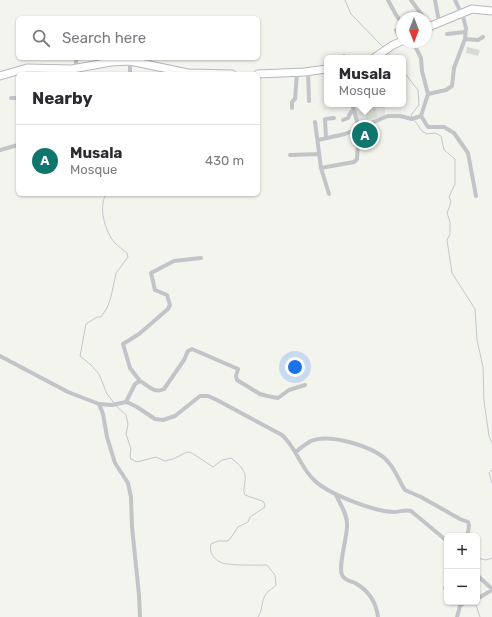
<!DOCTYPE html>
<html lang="en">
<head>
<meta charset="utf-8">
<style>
	:root { --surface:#fff; --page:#f7f7f7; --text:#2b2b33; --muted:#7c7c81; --line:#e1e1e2; --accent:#0f766e }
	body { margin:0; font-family:Rubik,sans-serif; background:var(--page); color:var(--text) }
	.controls { position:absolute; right:12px; bottom:12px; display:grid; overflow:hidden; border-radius:6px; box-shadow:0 1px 3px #0004 }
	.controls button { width:36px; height:36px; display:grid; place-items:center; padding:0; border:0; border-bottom:1px solid var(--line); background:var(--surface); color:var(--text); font:20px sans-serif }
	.compass { position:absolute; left:396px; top:12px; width:36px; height:36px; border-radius:50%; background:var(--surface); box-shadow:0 1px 3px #0004; rotate:180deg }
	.you { position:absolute; left:295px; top:367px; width:14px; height:14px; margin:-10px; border:3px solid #fff; border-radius:50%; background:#1a73e8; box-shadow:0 0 0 6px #1a73e833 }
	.badge { display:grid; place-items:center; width:26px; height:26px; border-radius:50%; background:var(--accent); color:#fff; font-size:13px; font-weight:700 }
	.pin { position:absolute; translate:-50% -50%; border:2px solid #fff; box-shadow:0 1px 4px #0006 }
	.popup { position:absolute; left:324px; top:55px; width:82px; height:52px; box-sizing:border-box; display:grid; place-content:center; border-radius:6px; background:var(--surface); filter:drop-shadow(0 1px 3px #0005); font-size:13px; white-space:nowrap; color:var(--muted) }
	.popup b { font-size:15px; color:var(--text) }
	.popup::after { content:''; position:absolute; left:50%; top:100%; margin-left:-8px; border:8px solid transparent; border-top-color:var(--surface) }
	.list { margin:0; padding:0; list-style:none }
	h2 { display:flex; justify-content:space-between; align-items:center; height:52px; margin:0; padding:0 16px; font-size:17px }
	h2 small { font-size:13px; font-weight:400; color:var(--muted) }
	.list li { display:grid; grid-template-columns:26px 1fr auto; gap:12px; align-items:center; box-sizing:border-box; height:72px; padding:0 16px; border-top:1px solid var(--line) }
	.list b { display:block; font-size:15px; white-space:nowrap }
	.list p { margin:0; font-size:13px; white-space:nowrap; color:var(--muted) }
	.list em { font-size:13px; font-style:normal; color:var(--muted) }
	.icon { flex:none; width:22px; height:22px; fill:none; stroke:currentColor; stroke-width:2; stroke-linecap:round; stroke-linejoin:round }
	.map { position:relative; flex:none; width:492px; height:617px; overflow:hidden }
	.search { position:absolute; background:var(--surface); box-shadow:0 1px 3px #0004; left:16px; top:16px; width:244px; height:44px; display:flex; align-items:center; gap:10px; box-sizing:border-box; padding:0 14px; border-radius:6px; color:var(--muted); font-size:15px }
	.panel { position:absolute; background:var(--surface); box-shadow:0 1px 3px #0004; left:16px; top:72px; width:244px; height:124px; border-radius:6px }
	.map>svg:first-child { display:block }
</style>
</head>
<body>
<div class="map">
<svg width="492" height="617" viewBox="0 0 492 617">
	<rect width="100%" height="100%" fill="#f4f4ef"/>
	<path fill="#e4e5e3" d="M350,104H385V116L357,128Z"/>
	<path fill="#d4dbd0" d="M467,47L480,50L478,56L466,53Z
		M365,107H376L377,118L366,119Z"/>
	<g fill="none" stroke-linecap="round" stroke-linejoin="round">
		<path stroke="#bec8ce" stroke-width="1" d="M345,0L351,14L383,47
			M387,52L393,58
			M403,71L418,90L419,105L411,115L413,118
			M415,121L422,131L427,134L435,133L441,136L444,150L455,159V184L449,197L451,201L450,205L447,213L450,222V234L447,240L452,273L475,309L477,340L483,367L484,401L489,436L492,443
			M106,194C98,207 105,232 115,243C118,246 123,250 127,253L128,257L116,273L111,297L107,308L101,317H97L86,324L80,356L91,365L99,374L107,394L114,403
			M116,406L126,415L128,424L126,434L131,449L130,456L131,459L137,462L156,457L165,461L173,459L187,452L192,453L213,467L222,460L231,458C239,464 247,471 245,482C244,488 243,490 245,495L262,501L264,502L265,507L250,517L248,522L238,527L232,536L228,541H218L211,544C209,551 213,559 220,562C226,566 258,565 267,565L275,575L276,585C273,589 268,590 266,594C261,601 263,610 258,617
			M492,470L489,473L492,483
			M477,558L486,560L492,558
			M447,584L444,586V590L447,593
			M475,602L480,617"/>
		<defs>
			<path id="primary" d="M426,28L472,9L492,11
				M374,58L393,45L402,41
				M258,74L304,72L327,69
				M0,76L27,68L72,69L111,62L130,61L188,73L232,74"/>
		</defs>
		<use href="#primary" stroke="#b4b8bc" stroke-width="9"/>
		<path stroke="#c1c4c8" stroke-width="4" d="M388,0L396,15L402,23
			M411,0L424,18
			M435,0L439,22
			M455,0L461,13
			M396,30L401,41
			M447,34L465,32
			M465,39L478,40L483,37
			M76,58V69
			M343,58L344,56
			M149,64L150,58
			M308,72L309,101
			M130,74V61
			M428,94L446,90L452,86L454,68L465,39L466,28L462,13
			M11,98H18
			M292,108V102L295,99L297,73
			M421,116L428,127H444L454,133L468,153L476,196
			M343,120L348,118L351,112L354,111
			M315,122L321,168L329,194
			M326,138L325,119L334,118
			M318,140L345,134L388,116H400L412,119L421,116L428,94L422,71L421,58L413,42
			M0,150L18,145
			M290,155L319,154
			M321,168L354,162L357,159L359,128L352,104
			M0,356L68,392L99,404L112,405L126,402L129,403L137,407L155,419L163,420L175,416L200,396H208L217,400L282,435C296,447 300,467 314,480C328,494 373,511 393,512C400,512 405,509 411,511L447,541
			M140,381L130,368L123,344L139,334L168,309L170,305L167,295L155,290L151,273L174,261L201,258
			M126,402L135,384L140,381C148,385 154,394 164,389L184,360L188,351L192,349L238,369L236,376L237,380L260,394L267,396L278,398L289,390L305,385
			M99,404L103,414L107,437L115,463L128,483L131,497L132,527L139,595L140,617
			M296,452C300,448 306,444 311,441C330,433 377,447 389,463C396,471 399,481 405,490L421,497L460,519L468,522L469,525L468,533L465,536
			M336,495C340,504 348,515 347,526C347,538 338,566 342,575C344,580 350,581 355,583C368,590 376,602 378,617
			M477,575L492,589
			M477,599L492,590
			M457,617L460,606L465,602"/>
		<use href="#primary" stroke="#fff" stroke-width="7"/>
	</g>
</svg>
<div class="controls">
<button>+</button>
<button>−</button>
</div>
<svg class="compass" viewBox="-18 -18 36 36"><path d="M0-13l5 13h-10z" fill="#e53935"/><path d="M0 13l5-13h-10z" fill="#7c7c81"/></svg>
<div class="you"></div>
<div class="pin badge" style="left:365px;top:135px">A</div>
<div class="popup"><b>Musala</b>Mosque</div>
<div class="search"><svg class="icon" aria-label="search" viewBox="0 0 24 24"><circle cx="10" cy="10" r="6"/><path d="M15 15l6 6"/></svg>Search here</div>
<section class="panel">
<h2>Nearby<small></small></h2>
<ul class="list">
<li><span class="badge">A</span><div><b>Musala</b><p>Mosque</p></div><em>430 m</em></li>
</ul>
</section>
</div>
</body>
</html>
